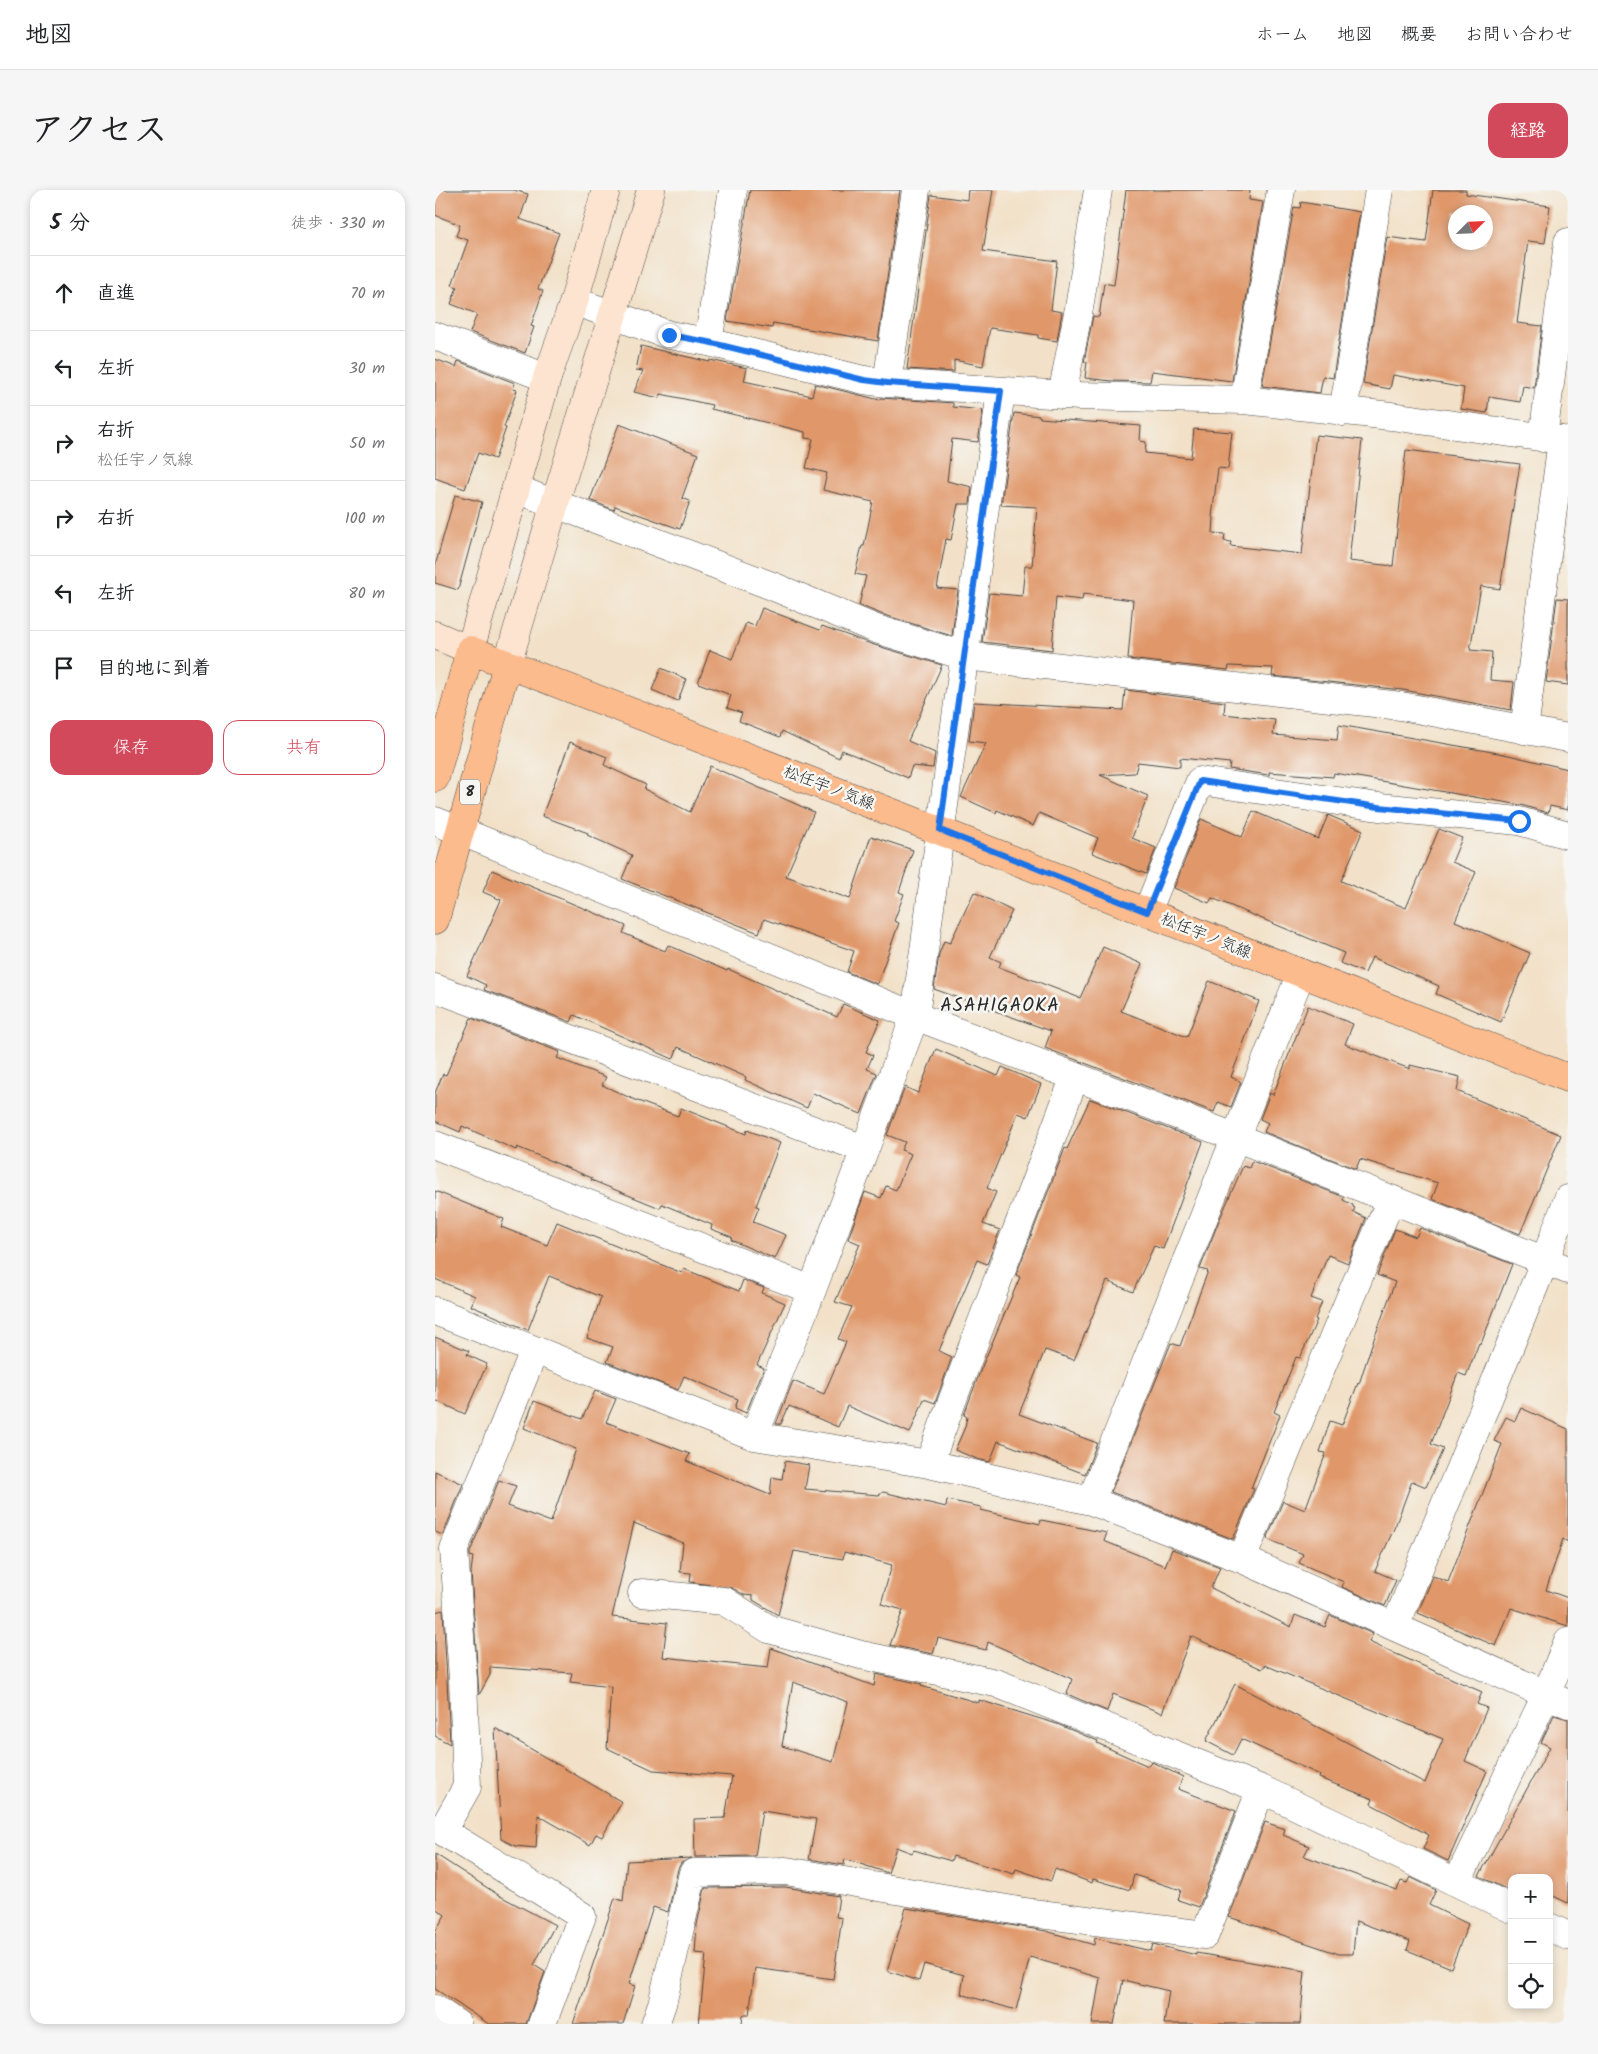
<!DOCTYPE html>
<html lang="ja">
<head>
<meta charset="utf-8">
<style>
	:root { --surface:#fff; --page:#f6f6f6; --text:#202124; --muted:#757577; --line:#e0e0e0; --accent:#d1495b }
	body { margin:0; font-family:Kalam,"Klee One",sans-serif; background:var(--page); color:var(--text) }
	.controls { position:absolute; right:15px; bottom:15px; display:grid; overflow:hidden; border-radius:10px; box-shadow:0 2px 8px #0003 }
	.controls button { width:45px; height:45px; display:grid; place-items:center; padding:0; border:0; border-bottom:1px solid var(--line); background:var(--surface); color:var(--text); font:25px sans-serif }
	.compass { position:absolute; left:1013px; top:15px; width:45px; height:45px; border-radius:50%; background:var(--surface); box-shadow:0 2px 8px #0003; rotate:66deg }
	.stop { position:absolute; width:15px; height:15px; margin:-11px; border:4px solid #1a73e8; border-radius:50%; background:#fff }
	.stop.end { background:#1a73e8; border-color:#fff; box-shadow:0 1px 5px #0008 }
	.list { margin:0; padding:0; list-style:none }
	h2 { display:flex; justify-content:space-between; align-items:center; height:65px; margin:0; padding:0 20px; font-size:21px }
	h2 small { font-size:16px; font-weight:400; color:var(--muted) }
	.list li { display:grid; grid-template-columns:32px 1fr auto; gap:15px; align-items:center; box-sizing:border-box; height:75px; padding:0 20px; border-top:1px solid var(--line) }
	.list b { display:block; font-size:19px; white-space:nowrap }
	.list p { margin:0; font-size:16px; white-space:nowrap; color:var(--muted) }
	.list em { font-size:16px; font-style:normal; color:var(--muted) }
	.actions { display:flex; gap:10px; padding:15px 20px }
	.actions a { flex:1; padding:11px 0; border:1px solid var(--accent); border-radius:15px; text-align:center; font-size:18px; color:var(--accent) }
	.actions .main { background:var(--accent); color:#fff }
	.icon { flex:none; width:28px; height:28px; fill:none; stroke:currentColor; stroke-width:2; stroke-linecap:round; stroke-linejoin:round }
	.map { position:relative; flex:none; width:1133px; height:1834px; overflow:hidden; border-radius:15px }
	header { display:flex; align-items:center; gap:30px; box-sizing:border-box; height:70px; padding:0 25px; background:var(--surface); border-bottom:1px solid var(--line) }
	header strong { font-size:24px }
	nav { display:flex; gap:28px; margin-inline-start:auto; font-size:18px }
	.intro { display:flex; align-items:center; justify-content:space-between; box-sizing:border-box; height:120px; padding:0 30px }
	h1 { margin:0; font-size:35px }
	.button { padding:12px 22px; border-radius:15px; background:var(--accent); color:#fff; font-size:18px; font-weight:700 }
	main { display:flex; gap:30px; padding:0 30px }
	aside { flex:1; background:var(--surface); border-radius:15px; box-shadow:0 2px 8px #0003 }
	.map>svg:first-child { display:block }
</style>
</head>
<body>
<header>
<strong>地図</strong>
<nav><a>ホーム</a><a>地図</a><a>概要</a><a>お問い合わせ</a></nav>
</header>
<div class="intro"><h1>アクセス</h1><a class="button">経路</a></div>
<main>
<aside>
<h2>5 分<small>徒歩 · 330 m</small></h2>
<ul class="list">
<li><svg class="icon" aria-label="ahead" viewBox="0 0 24 24"><path d="M12 20V5M6 11l6-6 6 6"/></svg><div><b>直進</b></div><em>70 m</em></li>
<li><svg class="icon" aria-label="left" viewBox="0 0 24 24"><path d="M17 20v-9H6M10 6l-5 5 5 5"/></svg><div><b>左折</b></div><em>30 m</em></li>
<li><svg class="icon" aria-label="right" viewBox="0 0 24 24"><path d="M7 20v-9h11M14 6l5 5-5 5"/></svg><div><b>右折</b><p>松任宇ノ気線</p></div><em>50 m</em></li>
<li><svg class="icon" aria-label="right" viewBox="0 0 24 24"><path d="M7 20v-9h11M14 6l5 5-5 5"/></svg><div><b>右折</b></div><em>100 m</em></li>
<li><svg class="icon" aria-label="left" viewBox="0 0 24 24"><path d="M17 20v-9H6M10 6l-5 5 5 5"/></svg><div><b>左折</b></div><em>80 m</em></li>
<li><svg class="icon" aria-label="arrive" viewBox="0 0 24 24"><path d="M6 21V4h12l-3 4 3 4H6"/></svg><div><b>目的地に到着</b></div></li>
</ul>
<div class="actions"><a class="main">保存</a><a>共有</a></div>
</aside>
<div class="map">
<svg width="1133" height="1834" viewBox="0 0 1133 1834">
	<rect width="100%" height="100%" fill="#f6f6f2"/>
	<filter id="ink" filterUnits="userSpaceOnUse"><feTurbulence type="fractalNoise" baseFrequency=".02" numOctaves="2"/><feDisplacementMap in="SourceGraphic" scale="10" xChannelSelector="R" yChannelSelector="G"/><feConvolveMatrix kernelMatrix="1 2 1 2 8 2 1 2 1" color-interpolation-filters="sRGB"/></filter>
	<filter id="wash" filterUnits="userSpaceOnUse"><feTurbulence type="fractalNoise" baseFrequency=".0096" numOctaves="4" result="noise"/><feDisplacementMap in="SourceGraphic" scale="20" xChannelSelector="R" yChannelSelector="G"/><feGaussianBlur stdDeviation="1.12" result="paint"/><feColorMatrix in="noise" values="0 0 0 0 0 0 0 0 0 0 0 0 0 0 0 0 0 1.4 0 .05"/><feComposite in="paint" operator="in"/></filter>
	<g filter="url(#wash)">
		<rect width="100%" height="100%" fill="#f2e1c8"/>
		<g id="blocks">
			<path fill="#e0986a" fill-rule="evenodd" d="M0,0H79L93,4L85,29L124,43L103,99L108,101L96,136L99,137L90,163L35,142L42,124L16,114L22,97L17,95L33,50L21,46L25,35L0,25Z
				M315,0H465L443,151L338,133L337,138L292,131Z
				M533,0H558L548,61L622,71L616,120L627,122L622,151L603,148V145L555,138L548,176L519,170V182L472,179L496,5L532,10Z
				M691,0H815L814,10L828,12L797,191L717,181L715,192L677,191L650,188L652,172H649L658,126L664,127L669,93L679,95Z
				M998,0H1031V4L1115,16L1110,53L1093,51L1082,133L1107,136L1099,198L1088,196L1085,212L1054,207L1052,223L1026,219L1029,198L958,185L955,199L928,194L952,47L991,52ZM1020,22H1050V52H1020Z
				M866,12L925,22L898,188L888,186L885,203L827,196L859,17L865,18Z
				M206,156L275,172V170L312,178L309,191L377,206L380,194L445,210L446,208L518,213V217L548,220L543,252L517,249L512,291L537,297L535,314H523L516,350L511,349L502,398L523,400L517,446L446,424L424,415L431,386L420,384L427,356H429L438,312L388,300L392,283L371,278L378,249L370,248V242L276,219L277,215L226,204L224,208L199,202L208,181L201,180Z
				M0,169L21,177L23,171L80,193L78,199L82,200L69,237L71,238L60,269L43,263L30,299L0,288Z
				M579,223L605,226V228L706,236L705,251L711,252L710,263L756,268L759,239L797,242L793,279L783,278L777,327H779L778,343L790,344L789,351L796,352L795,356L867,364L881,245L927,250L914,371L958,376L971,260L1085,274L1065,399L1046,396L1035,460L1057,462L1055,490L1079,492L1076,520L968,500L837,486L838,478L794,476L793,480L693,469L698,410L648,404L647,410L621,407L617,460L547,452L554,403L587,406L590,376H597L602,317L566,315Z
				M184,234L263,264L247,308L255,311L245,339L180,316L179,320L155,310Z
				M20,305L47,312L23,400L0,393V376Z
				M1122,408L1133,409V495L1111,492Z
				M327,418L385,440L387,436L436,454L507,475L473,551L500,563L498,578L477,576L473,588L407,560L404,568L347,541L345,547L304,531L307,523L292,518L296,505L263,493L275,460L297,469L311,433L320,436Z
				M226,478L251,489L243,511L217,500Z
				M690,500L790,512L789,524L840,530L838,545L902,550L904,535L1069,564L1133,579V620L1115,616L1113,623L1086,615L899,583L898,587L834,582V585L794,579L795,573L745,568V577L703,572L700,583L665,585L713,606L697,648L721,658L711,684L657,663L663,648L604,623L598,636L562,620L561,623L526,607L551,553L534,551L539,512L688,520Z
				M135,552L172,567L169,575L211,595L209,599L255,622L275,576L379,622L351,686L415,709L436,646L478,660L464,702L469,704L459,731L464,733L442,794L412,782L419,761L329,729L324,743L187,689L197,665L152,645L153,643L107,626Z
				M818,621L883,649L893,625L928,640L906,691L971,718L1004,639L1027,648L1017,672L1041,682L1020,731L1095,763L1066,832L1001,804L1004,796L937,767L930,783L905,773L909,763L777,708L774,713L739,698L766,629L807,647Z
				M57,680L191,736L188,743L230,761L233,755L292,781L293,779L402,827L408,814L445,830L431,862L438,865L432,879L442,883L426,924L378,903L372,918L310,890L311,887L243,857L238,869L139,825L136,832L49,800L51,795L32,786L66,710L48,702Z
				M539,702L577,721L555,767L566,772L564,777L645,808L668,757L707,774L686,821L752,847L774,791L824,811L796,887L806,892L796,917L783,912L779,922L610,858L616,841L499,799L504,764L509,751L515,753Z
				M873,816L918,834L910,854L975,879V875L1025,887L1022,901L1126,945L1085,1044L997,1009L1003,993L925,969L921,979L829,942L833,933L825,929L835,903L838,905Z
				M36,828L125,862L122,868L171,887L167,895L200,910L243,926L246,918L311,944L312,940L345,953L321,1016L324,1017L318,1032L351,1045L340,1069L296,1050L297,1047L276,1039L277,1035L227,1014L225,1018L156,990L157,988L82,957L81,960L27,936L25,942L0,931V903L8,884L11,885Z
				M501,859L563,886L567,877L606,894L593,927L583,923L552,998L561,1002L548,1034L565,1040L552,1074L542,1070L504,1161L517,1167L500,1213L489,1209L475,1243L412,1216L403,1237L354,1216L346,1234H341L358,1191L389,1204L411,1152L403,1149L417,1117L400,1112L425,1054L413,1049L430,1002L446,1008L451,996L461,1000L476,964L466,960L470,952L452,945L470,897L483,903Z
				M655,909L768,952L728,1059L719,1056L698,1102L672,1091L639,1170L610,1160L584,1224L662,1253L650,1284L563,1251L555,1272L542,1269L520,1260L530,1237L532,1227L529,1225L546,1179L585,1087L581,1085L630,958L632,959Z
				M817,971L909,1007L908,1010L918,1015V1017L920,1018L918,1022L931,1028L913,1073L893,1065L876,1108L887,1112L880,1129L882,1130L865,1168L861,1167L839,1222L845,1225L816,1298L819,1299L798,1349L676,1302L736,1153L745,1156L773,1081L765,1079L783,1033L808,976L814,978Z
				M0,1001L69,1029L66,1037L112,1055L122,1032L247,1083L249,1079L304,1101L308,1090L329,1098L327,1103L350,1113L322,1175L329,1178L311,1223L300,1218L303,1209L249,1186L243,1200L172,1172L178,1157L152,1148L166,1107L114,1086L93,1140L36,1116L40,1106L0,1089Z
				M985,1038L1077,1074L1046,1154L1044,1153L1031,1186L1023,1183L996,1254L1008,1259L991,1297L977,1291L961,1334L940,1381L961,1390L950,1416L907,1397L909,1392L864,1373L868,1364L832,1349L848,1311L870,1320L891,1263L885,1262L895,1231L907,1235L923,1193L924,1194L936,1157L960,1092L942,1085L960,1039L981,1047Z
				M0,1147L34,1161L32,1165L52,1174L30,1224L0,1210Z
				M160,1201L181,1209L171,1232L255,1264L251,1271L335,1305L337,1287L347,1289L350,1271L374,1275L370,1299L444,1305L448,1302L511,1317L512,1310L546,1317V1320L605,1334L606,1330L672,1343L669,1351L730,1376L737,1359L785,1377L776,1398L856,1437L860,1425L890,1437L895,1425L938,1444L934,1452L1047,1502L1042,1514L1052,1518L1030,1571L1052,1581L1013,1671L988,1659L994,1645L936,1614L938,1609L884,1588L885,1585L806,1549L798,1565L771,1551L800,1494L990,1593L1008,1549L830,1475L827,1479L756,1446L727,1523L678,1504L672,1521L632,1504L637,1489L553,1452L551,1460L503,1448L498,1464L455,1455L468,1420L446,1414L457,1375L409,1362L408,1369L359,1361L343,1425L318,1410V1406L309,1405L297,1398L255,1392L256,1383L245,1382L248,1353L199,1333L177,1427L232,1433L228,1467L333,1478L336,1458L439,1496L441,1484L487,1494L486,1496L544,1513V1510L622,1534L663,1551L662,1553L713,1576L717,1572L723,1575L748,1587L743,1599L801,1621L764,1717L743,1710L746,1700L699,1685L695,1700L658,1689L657,1693L620,1679L616,1691L581,1679L579,1684L518,1666L516,1671L479,1660L477,1663L461,1657L453,1683L410,1669L409,1675L374,1669L381,1629L327,1621L320,1666L260,1667L259,1629L290,1628L297,1586L218,1580L172,1558L176,1497L135,1492L137,1483L55,1477V1485L44,1505L36,1382L38,1367L35,1366V1362L64,1290L81,1296L73,1316L116,1332L141,1259L89,1238L99,1211L147,1229ZM358,1492L413,1512L398,1572L347,1556Z
				M1086,1218L1133,1239V1352L1128,1349L1111,1400L1133,1408V1436L1076,1418L1061,1456L983,1423L998,1386L1013,1392L1067,1254L1059,1251L1071,1227L1080,1231Z
				M0,1281L28,1294L8,1345L0,1342Z
				M8,1420L12,1490L15,1554L0,1546V1422Z
				M1119,1525L1133,1529V1713L1114,1704V1688H1082L1077,1685V1702L1044,1686L1115,1557L1106,1552Z
				M60,1538L187,1612L167,1647L161,1644L155,1655L103,1625L101,1658L80,1656L66,1649Z
				M830,1632L850,1639L848,1645L874,1656L869,1666L962,1700L966,1691L972,1693L975,1687L1001,1700L994,1715L1033,1734L1016,1778L972,1760L975,1751L921,1731L918,1764H904L794,1727Z
				M0,1664L65,1706L120,1735L99,1775L110,1782L91,1834H54L0,1799V1742L10,1725L0,1718Z
				M257,1668L246,1673L243,1679L233,1722L218,1717L194,1794L200,1796L188,1834H138L180,1708L188,1711L192,1671Z
				M350,1697L404,1706L401,1727L407,1728L398,1789L320,1778L314,1825H308L307,1834H264L271,1764L260,1763L262,1735L270,1698Z
				M471,1718L611,1741L659,1755L660,1748L716,1761L718,1754L722,1755L761,1765V1763L870,1781L865,1834H729L734,1801L688,1790L679,1834H657L665,1788L595,1767L581,1820L526,1804L529,1785L489,1774L484,1791L452,1781Z"/>
		</g>
	</g>
	<g filter="url(#ink)">
		<use href="#blocks" fill-opacity="0" stroke="#494643" stroke-width="1"/>
		<g fill="none" stroke-linecap="round" stroke-linejoin="round">
			<defs>
				<path id="street" d="M139,111L234,145L273,152L429,190L452,193L644,206L809,210L956,226L1133,251
					M0,146L112,188
					M273,152L298,0
					M452,193L481,0
					M627,205L644,118L663,0
					M809,210L846,0
					M908,222L944,0
					M1108,248L1133,52
					M81,299L337,396L441,439L530,466L966,516L1133,548
					M1089,540L1127,250
					M0,631L480,826L800,947L1133,1080
					M712,722L765,591L944,617L1084,631L1133,645
					M0,798L429,959
					M0,955L377,1100
					M0,1121L319,1246L377,1100L480,826L566,201
					M99,1161L19,1359L28,1489L32,1597L7,1641L147,1726L107,1834
					M319,1246L494,1274L656,1311L807,1369L1133,1514
					M494,1274C541,1144 592,1016 640,886
					M656,1311L866,783
					M807,1369L956,1009
					M207,1403L289,1411L334,1439L426,1465L561,1493L826,1599L1077,1719
					M960,1437L1110,1070L1133,1009
					M1022,1692L1111,1505L1133,1451
					M1114,1737L1133,1746
					M0,1819L22,1834
					M220,1834L227,1814L258,1683L351,1681L589,1722L770,1745L826,1599"/>
				<path id="secondary" d="M0,445L35,460L112,188L139,111L171,0
					M72,475L120,313L216,0"/>
				<path id="primary" d="M0,588L35,460L505,641L1133,888
					M0,730L72,475"/>
			</defs>
			<use href="#street" stroke="#494643" stroke-width="29"/>
			<use href="#secondary" stroke="#494643" stroke-width="29"/>
			<use href="#primary" stroke="#494643" stroke-width="29"/>
			<use href="#street" stroke="#fff" stroke-width="28"/>
			<use href="#secondary" stroke="#fde4d1" stroke-width="28"/>
			<use href="#primary" stroke="#fbbb8d" stroke-width="28"/>
		</g>
	</g>
	<g fill="none" stroke-linecap="round" stroke-linejoin="round" filter="url(#ink)">
		<path stroke="#1a73e8" stroke-width="6" d="M234,145L273,152L429,190L452,193L566,201L505,640L712,722L765,591L944,617L1084,631"/>
	</g>
	<g text-anchor="middle" dominant-baseline="central" stroke-width="5" stroke-linejoin="round" paint-order="stroke">
		<rect fill="#f6f6f2" stroke="#686867" stroke-width="1" x="25" y="589.5" width="20" height="25" rx="4"/>
		<g font-size="15" font-weight="bold" fill="#2b2b2b">
			<text x="35" y="602">8</text>
		</g>
		<g font-size="16" fill="#2b2b2b" stroke="#f6f6f2">
			<text transform="translate(394 598) rotate(21)">松任宇ノ気線</text>
			<text transform="translate(771 746) rotate(22)">松任宇ノ気線</text>
		</g>
		<g font-size="19" letter-spacing="1" fill="#2b2b2b" stroke="#f6f6f2">
			<text x="565" y="816">ASAHIGAOKA</text>
		</g>
	</g>
</svg>
<div class="controls">
<button>+</button>
<button>−</button>
<button><svg class="icon" aria-label="locate" viewBox="0 0 24 24"><circle cx="12" cy="12" r="6"/><path d="M12 2v4M12 18v4M2 12h4M18 12h4"/></svg></button>
</div>
<svg class="compass" viewBox="-18 -18 36 36"><path d="M0-13l5 13h-10z" fill="#e53935"/><path d="M0 13l5-13h-10z" fill="#757577"/></svg>
<div class="stop" style="left:1084px;top:631px"></div>
<div class="stop end" style="left:234px;top:145px"></div>
</div>
</main>
</body>
</html>
